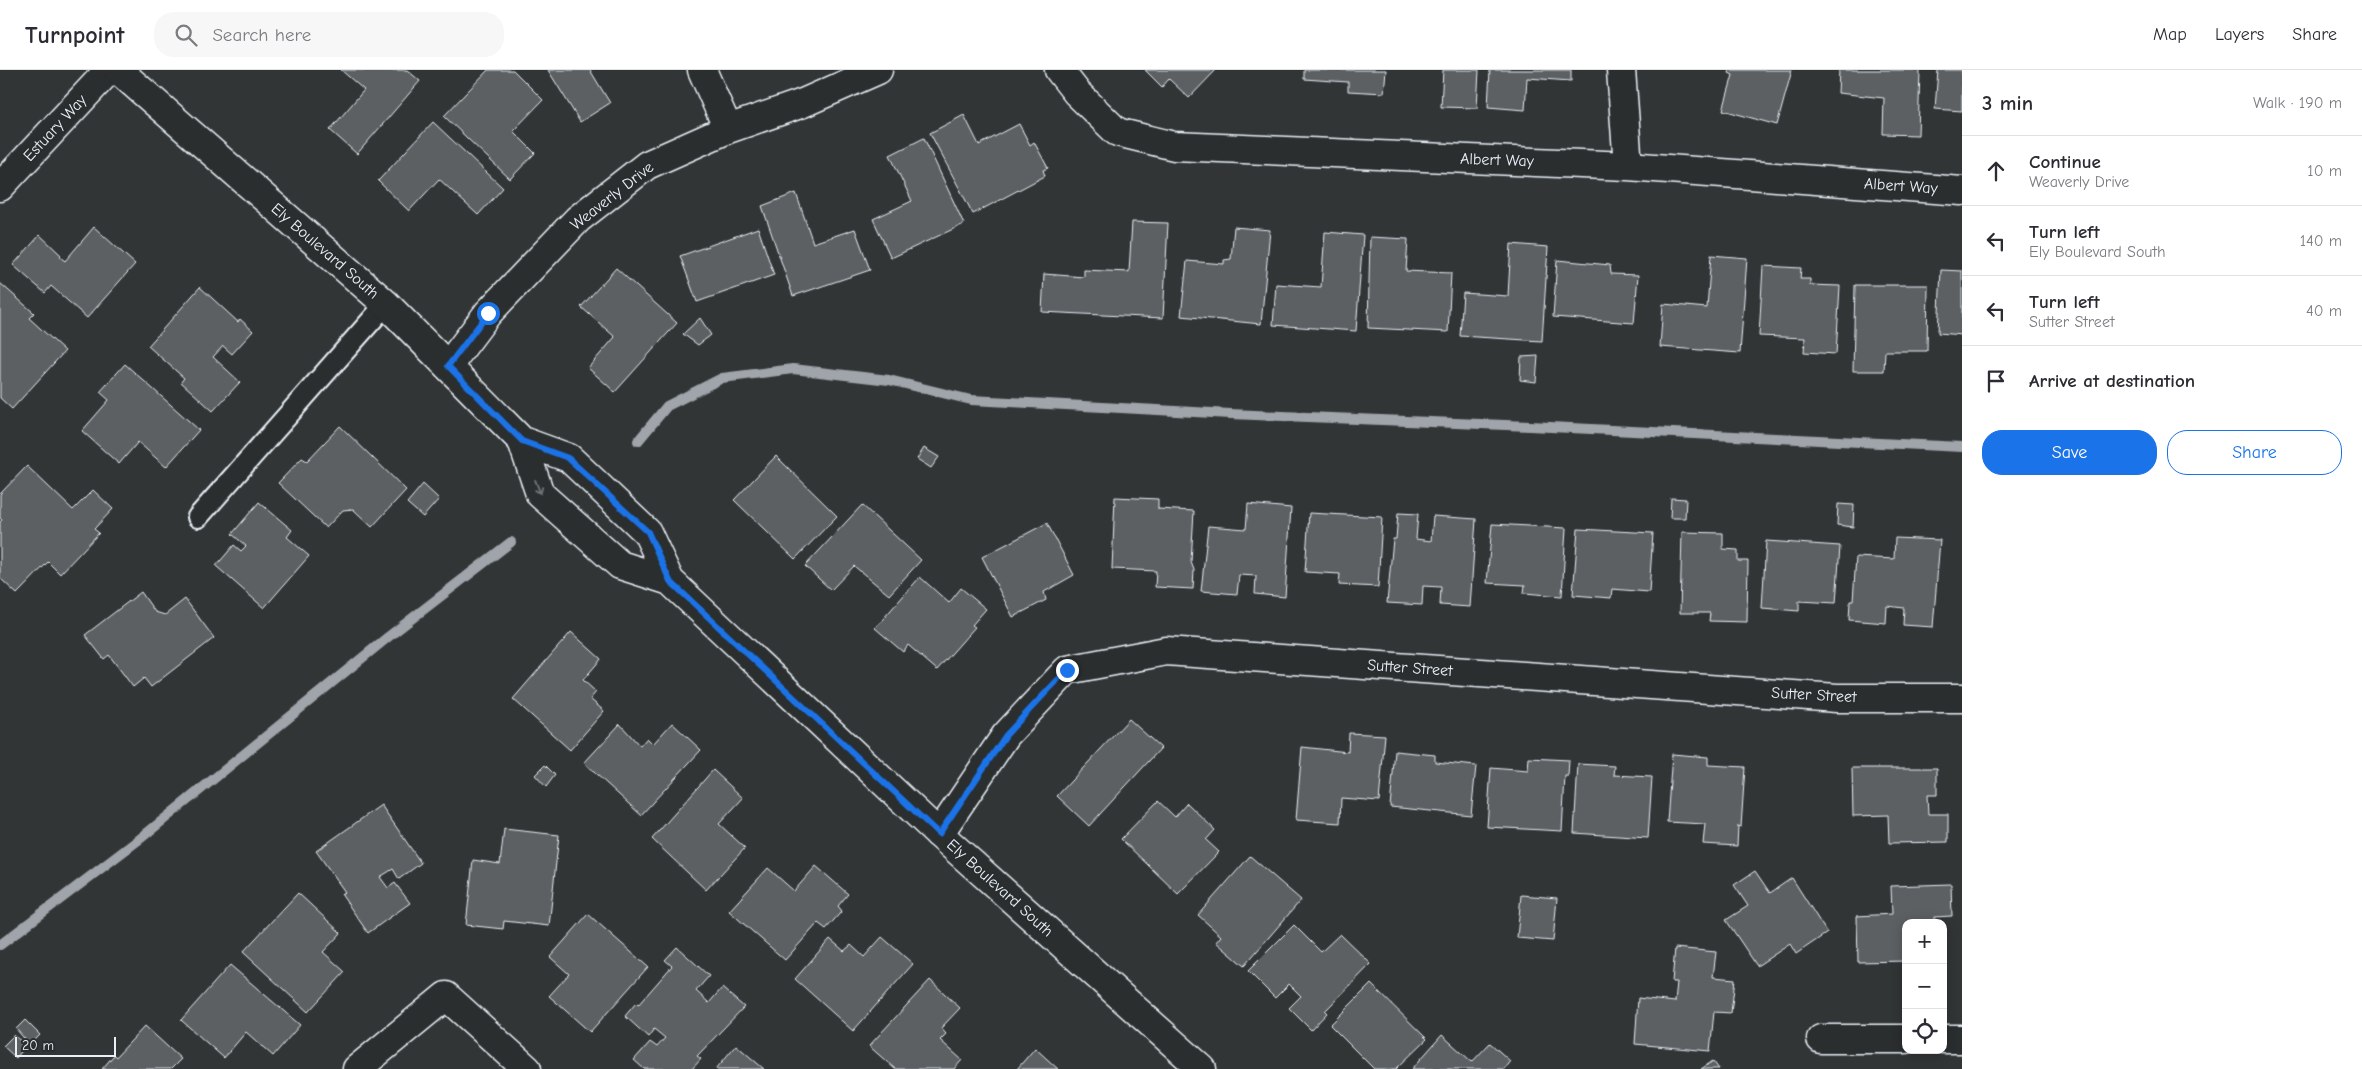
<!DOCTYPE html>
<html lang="en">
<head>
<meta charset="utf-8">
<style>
	:root { --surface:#fff; --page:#f7f7f7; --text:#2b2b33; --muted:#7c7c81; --line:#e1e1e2; --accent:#1a73e8 }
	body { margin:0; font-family:"Comic Neue",sans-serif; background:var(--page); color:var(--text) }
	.controls { position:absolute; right:15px; bottom:15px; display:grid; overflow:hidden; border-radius:10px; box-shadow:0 2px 12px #0003 }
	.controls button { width:45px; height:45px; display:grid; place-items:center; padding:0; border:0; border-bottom:1px solid var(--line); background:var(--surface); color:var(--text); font:25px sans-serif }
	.scale { position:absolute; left:15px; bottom:12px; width:101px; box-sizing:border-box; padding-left:5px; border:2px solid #e8f1f8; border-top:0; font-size:14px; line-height:18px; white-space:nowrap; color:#e8f1f8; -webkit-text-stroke:4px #2a2d2e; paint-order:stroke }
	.stop { position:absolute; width:15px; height:15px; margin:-11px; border:4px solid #1a73e8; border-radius:50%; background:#fff }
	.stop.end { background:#1a73e8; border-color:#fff; box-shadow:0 1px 5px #0008 }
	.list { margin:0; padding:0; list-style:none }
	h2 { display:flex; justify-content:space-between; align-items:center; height:65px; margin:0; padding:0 20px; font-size:21px }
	h2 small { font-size:16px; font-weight:400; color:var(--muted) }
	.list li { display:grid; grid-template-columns:32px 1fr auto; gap:15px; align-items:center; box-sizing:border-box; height:70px; padding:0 20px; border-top:1px solid var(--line) }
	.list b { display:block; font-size:19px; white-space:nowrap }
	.list p { margin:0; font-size:16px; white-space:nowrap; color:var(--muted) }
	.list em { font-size:16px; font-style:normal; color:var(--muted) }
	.actions { display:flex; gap:10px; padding:15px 20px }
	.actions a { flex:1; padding:11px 0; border:1px solid var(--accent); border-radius:20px; text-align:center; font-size:18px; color:var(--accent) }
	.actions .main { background:var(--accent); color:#fff }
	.icon { flex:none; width:28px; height:28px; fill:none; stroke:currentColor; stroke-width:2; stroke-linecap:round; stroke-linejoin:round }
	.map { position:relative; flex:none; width:1962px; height:999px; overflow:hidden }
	header { display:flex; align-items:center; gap:30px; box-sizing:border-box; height:70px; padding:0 25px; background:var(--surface); border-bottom:1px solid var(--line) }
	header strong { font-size:24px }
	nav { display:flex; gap:28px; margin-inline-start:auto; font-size:18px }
	.search { width:350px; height:45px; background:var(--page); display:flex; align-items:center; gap:12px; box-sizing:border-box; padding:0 18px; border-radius:20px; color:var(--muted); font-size:19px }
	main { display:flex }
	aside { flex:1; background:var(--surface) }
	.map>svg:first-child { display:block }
</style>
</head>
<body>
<header>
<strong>Turnpoint</strong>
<div class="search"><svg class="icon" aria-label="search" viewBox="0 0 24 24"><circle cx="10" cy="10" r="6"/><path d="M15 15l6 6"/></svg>Search here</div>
<nav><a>Map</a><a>Layers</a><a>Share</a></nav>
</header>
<main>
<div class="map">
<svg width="1962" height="999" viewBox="0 0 1962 999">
	<rect width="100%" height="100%" fill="#323536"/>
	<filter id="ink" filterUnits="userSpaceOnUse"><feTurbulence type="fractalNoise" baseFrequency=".02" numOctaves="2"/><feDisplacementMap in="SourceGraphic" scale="10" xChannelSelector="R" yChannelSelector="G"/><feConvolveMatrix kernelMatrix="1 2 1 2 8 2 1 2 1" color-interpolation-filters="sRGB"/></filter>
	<g filter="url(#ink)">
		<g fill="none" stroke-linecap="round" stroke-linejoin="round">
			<path stroke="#9fa5aa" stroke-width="10" d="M638,371L667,336L722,308L793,299L889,310L971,330L1231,344L1530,356L1962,377
				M0,875L141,768L388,567L511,472"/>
		</g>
		<path fill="#5c6063" stroke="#e8f1f8" d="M341,0H407L420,11L357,84L330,60L364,20Z
			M488,0H513L543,30L513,61L535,83L510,109L444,46Z
			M548,0H590L610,33L580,52Z
			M1145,0H1216L1189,28L1169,9L1162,17Z
			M1304,0H1386L1384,23L1348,21V12L1304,9Z
			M1443,0H1479L1477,38L1441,37Z
			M1490,0H1571V11L1527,8L1525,40L1488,37Z
			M1730,0H1792L1777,55L1723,40L1733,5L1729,3Z
			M1839,0H1920L1918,65L1883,64L1884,28L1838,23Z
			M1938,0H1962V41L1935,39Z
			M964,45L979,75L1019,54L1030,75L1034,72L1048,98L1043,100L1045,106L973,144L930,63Z
			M433,52L503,118L478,145L439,109L409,141L378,111Z
			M924,68L964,154L891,188L873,149L912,131L890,85Z
			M796,123L813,173L855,159L870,200L793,226L762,136Z
			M1132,152L1168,153L1163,248L1042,242L1044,204L1084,207V200L1129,202Z
			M94,157L135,194L87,248L51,216L45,223L13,195L40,165L61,185L60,187L65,191Z
			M1234,157L1270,160L1261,254L1181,246L1187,191L1224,194V190L1231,189Z
			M758,158L774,205L697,232L680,186Z
			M1325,162L1363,165L1356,261L1273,255L1276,214L1321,217Z
			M1370,167L1408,169L1406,201L1451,203L1448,262L1368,258Z
			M1511,174L1548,177L1542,271L1460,266L1463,223L1508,226Z
			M1711,185L1747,188L1740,283L1660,277L1663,234L1707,238Z
			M1557,190L1610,195L1611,204L1638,205L1634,253L1553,247Z
			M1763,196L1801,198L1800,209H1810V215L1840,216L1836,284L1804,282L1805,268L1759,266Z
			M616,198L677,253L615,322L588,298L615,267L581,237Z
			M1941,200L1962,201V265L1938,263Z
			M0,213L34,243L29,248L65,281L12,339L0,328Z
			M1855,215H1928L1927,281H1885L1884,301H1853Z
			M200,217L238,252L240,249L253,261L232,284L223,276L213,287L240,312L213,341L181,312L184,308L148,276Z
			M700,248L711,265L698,275L683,264Z
			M1538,286L1536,312L1520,310L1521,287Z
			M125,294L199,360L166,397L138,372L119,394L82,361L109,330L100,322Z
			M340,356L406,420L372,457L353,439L343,440L326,458L278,413L302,388L307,391Z
			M924,378L939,387L931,398L917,389Z
			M776,386L837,446L795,489L734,430Z
			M27,396L73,440L93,420L113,439L94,459L99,463L60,504L48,492L17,524L0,508V452L2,450L0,448V424Z
			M423,414L439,429L423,447L407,433Z
			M1115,427L1158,429V439L1194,441L1191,492L1194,500L1193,519L1155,517L1156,501L1112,499Z
			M1671,428L1686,429L1685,448H1670Z
			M259,432L292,460L287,467L309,486L264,538L216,496L234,475L241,481L246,476L232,464Z
			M1248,434L1291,438L1285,527L1255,524L1256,506L1239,505L1237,524L1201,521L1208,456L1246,459Z
			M1838,434L1854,435L1853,457L1837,455Z
			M862,435L921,490L889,525L854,496L831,520L805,496Z
			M1309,443L1382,447L1378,517L1339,515L1340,504L1305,502Z
			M1398,443L1418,444L1416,469L1431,471L1433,446L1476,449L1470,537L1440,535L1441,517L1423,516L1422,535L1387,533L1393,469H1396Z
			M1047,453L1074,505L1044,522L1046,530L1013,547L982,487Z
			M1492,454L1566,458L1562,526L1524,523L1525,515L1487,513Z
			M1578,459L1653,463L1649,522L1612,519L1611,528L1573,525Z
			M1682,462L1723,463V479L1738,480V491H1748L1747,552L1709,551L1710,543H1680Z
			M1895,468L1940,470L1933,557L1903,555L1904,538L1887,536L1886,553L1849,550L1850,531H1853L1856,487L1894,489Z
			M1766,471L1840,476L1836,533L1799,531V541L1762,538Z
			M920,507L949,533L961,518L986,539L972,555L975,557L937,600L908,575L903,582L875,558Z
			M141,522L155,542L165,545L185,529L214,568L151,617L144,608L133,617L109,585L104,589L85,565Z
			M571,562L601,589L583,610L596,622L590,629L604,641L570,680L513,629Z
			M1129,649L1161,678L1089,756L1057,726Z
			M672,653L701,680L641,745L584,693L620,654L640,676L647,668L653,674Z
			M1349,663L1385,665L1379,731L1341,728L1340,753L1296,750L1302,677L1348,682Z
			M1395,681L1435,685V692L1476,696L1471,745L1390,737Z
			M1672,684L1708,687V695L1745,697L1741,757L1738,756L1737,776L1703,774L1705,754L1667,752Z
			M1529,688L1569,690L1568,706H1565L1562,761L1487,757L1491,698L1528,701Z
			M1578,694L1615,696L1614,705L1652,707L1648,768L1574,763Z
			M545,695L555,705L546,717L535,705Z
			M1852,698H1937V725H1927L1928,744H1948V772L1889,773L1888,745L1853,746Z
			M713,700L743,728L719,754L745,778L706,820L652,769Z
			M1158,731L1175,747L1187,733L1215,760L1206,770L1219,782L1178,824L1121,769Z
			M381,735L421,793L399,809L393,799L380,807L388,818L395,813L410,833L368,863L341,824L345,822L316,781Z
			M504,759L559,765L549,856L504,851L503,859L466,855L473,790L500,794Z
			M1250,786L1301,830L1244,896L1216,872L1221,866L1198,845Z
			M816,796L848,824L838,836L842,841L826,859L818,853L785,890L729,841L768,798L794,821Z
			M1755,801L1770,823L1792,808L1827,863L1796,884L1790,874L1757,896L1726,850L1748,836L1734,815Z
			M1951,814L1952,846L1934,847V853H1906V891L1858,892L1857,846L1892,844L1891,816Z
			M298,823L341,863L323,882L345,902L308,942L243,882Z
			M1521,825L1557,828L1553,871L1517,868Z
			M588,844L648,897L590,962L549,926L569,904L550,887Z
			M1294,855L1321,882L1340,864L1371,894L1325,941L1327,943L1311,960L1289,938L1301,926L1289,914L1275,928L1248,901Z
			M1943,862L1945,889H1943Z
			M882,867L913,894L853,961L795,909L830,869L844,881L851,875L864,887Z
			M677,877L709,906L696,921L709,933L722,918L744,937L697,986L701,989L692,999H644L634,990L650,972L657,977L665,968L654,959L648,967L625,946L636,933L638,935L672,896L665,890Z
			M1675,878L1716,882L1713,907L1735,909L1731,943L1714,942L1710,981L1635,974L1638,928L1675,932L1677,912H1672Z
			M230,895L300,955L273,986L246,962L224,988L181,950Z
			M930,910L960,938L941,958L946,964L940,970L962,990L954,999H895L869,976Z
			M1371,914L1427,969L1396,999H1374L1330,955Z
			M25,950L40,965L30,975L16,959Z
			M145,956L181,989L171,999H102L114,985L116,987Z
			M14,965L26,976L16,988L3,976Z
			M1442,965L1472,992L1490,973L1510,991L1504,999H1412Z
			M736,975L764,999H716Z
			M1035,978L1058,999H1017Z
			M1713,991L1719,999H1701Z"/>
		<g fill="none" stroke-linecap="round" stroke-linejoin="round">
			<defs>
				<path id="service" d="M198,447L386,234"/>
				<path id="minor" d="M702,0L728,59
					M1059,0L1077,23L1117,62L1174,76L1628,96L1962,121
					M1621,0L1628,96
					M0,117L109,0
					M448,296L488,243L578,149L647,95L728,59L803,33L878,0
					M939,764L1006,665L1067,600L1166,581L1837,628H1962
					M1821,969H1906
					M1943,969H1962
					M357,999L446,926L527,999"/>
				<path id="secondary" d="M118,0L386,234L522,371L569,388L647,462L670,511L939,764L1202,999
					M522,371L540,424L620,495L670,511"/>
			</defs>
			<use href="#service" stroke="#e8f1f8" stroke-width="24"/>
			<use href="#minor" stroke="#e8f1f8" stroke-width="31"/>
			<use href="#secondary" stroke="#e8f1f8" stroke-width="31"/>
			<use href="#service" stroke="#2a2d2e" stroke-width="20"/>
			<use href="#minor" stroke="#2a2d2e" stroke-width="28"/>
			<use href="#secondary" stroke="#2a2d2e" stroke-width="28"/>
		</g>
		<defs><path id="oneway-shaft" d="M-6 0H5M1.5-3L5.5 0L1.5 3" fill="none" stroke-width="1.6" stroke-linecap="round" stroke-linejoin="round" transform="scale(1.25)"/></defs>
		<use stroke="#6c7275" href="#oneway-shaft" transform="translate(538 417) rotate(68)"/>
	</g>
	<g fill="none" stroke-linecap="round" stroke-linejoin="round" filter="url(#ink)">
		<path stroke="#1a73e8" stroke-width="6" d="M488,243L448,296L522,371L568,388L648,462L670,511L939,764L1006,665L1067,600"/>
	</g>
	<g text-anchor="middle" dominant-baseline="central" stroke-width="4" stroke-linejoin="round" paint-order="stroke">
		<g font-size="16" fill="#e8f1f8" stroke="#2a2d2e">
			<text transform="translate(55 58) rotate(-47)">Estuary Way</text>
			<text transform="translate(1497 90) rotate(2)">Albert Way</text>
			<text transform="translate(1901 116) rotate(4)">Albert Way</text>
			<text transform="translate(612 126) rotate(-38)">Weaverly Drive</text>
			<text transform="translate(325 181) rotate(41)">Ely Boulevard South</text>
			<text transform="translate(1410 598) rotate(4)">Sutter Street</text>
			<text transform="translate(1814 625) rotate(3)">Sutter Street</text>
			<text transform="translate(1000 818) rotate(42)">Ely Boulevard South</text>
		</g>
	</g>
</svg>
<div class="controls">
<button>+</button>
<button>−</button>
<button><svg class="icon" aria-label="locate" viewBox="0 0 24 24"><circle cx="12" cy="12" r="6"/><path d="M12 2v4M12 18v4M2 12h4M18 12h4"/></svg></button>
</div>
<div class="scale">20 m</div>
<div class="stop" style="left:488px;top:243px"></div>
<div class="stop end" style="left:1067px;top:600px"></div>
</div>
<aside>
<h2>3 min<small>Walk · 190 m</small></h2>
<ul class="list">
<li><svg class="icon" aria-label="ahead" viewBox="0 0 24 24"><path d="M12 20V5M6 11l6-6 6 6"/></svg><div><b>Continue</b><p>Weaverly Drive</p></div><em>10 m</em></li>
<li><svg class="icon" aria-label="left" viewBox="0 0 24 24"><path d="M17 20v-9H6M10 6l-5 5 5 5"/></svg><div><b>Turn left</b><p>Ely Boulevard South</p></div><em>140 m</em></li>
<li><svg class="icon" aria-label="left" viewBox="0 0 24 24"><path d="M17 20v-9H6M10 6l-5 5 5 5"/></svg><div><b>Turn left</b><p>Sutter Street</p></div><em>40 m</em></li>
<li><svg class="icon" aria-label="arrive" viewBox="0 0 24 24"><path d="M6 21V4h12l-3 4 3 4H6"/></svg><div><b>Arrive at destination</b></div></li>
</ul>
<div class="actions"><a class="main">Save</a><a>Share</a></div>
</aside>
</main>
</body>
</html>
